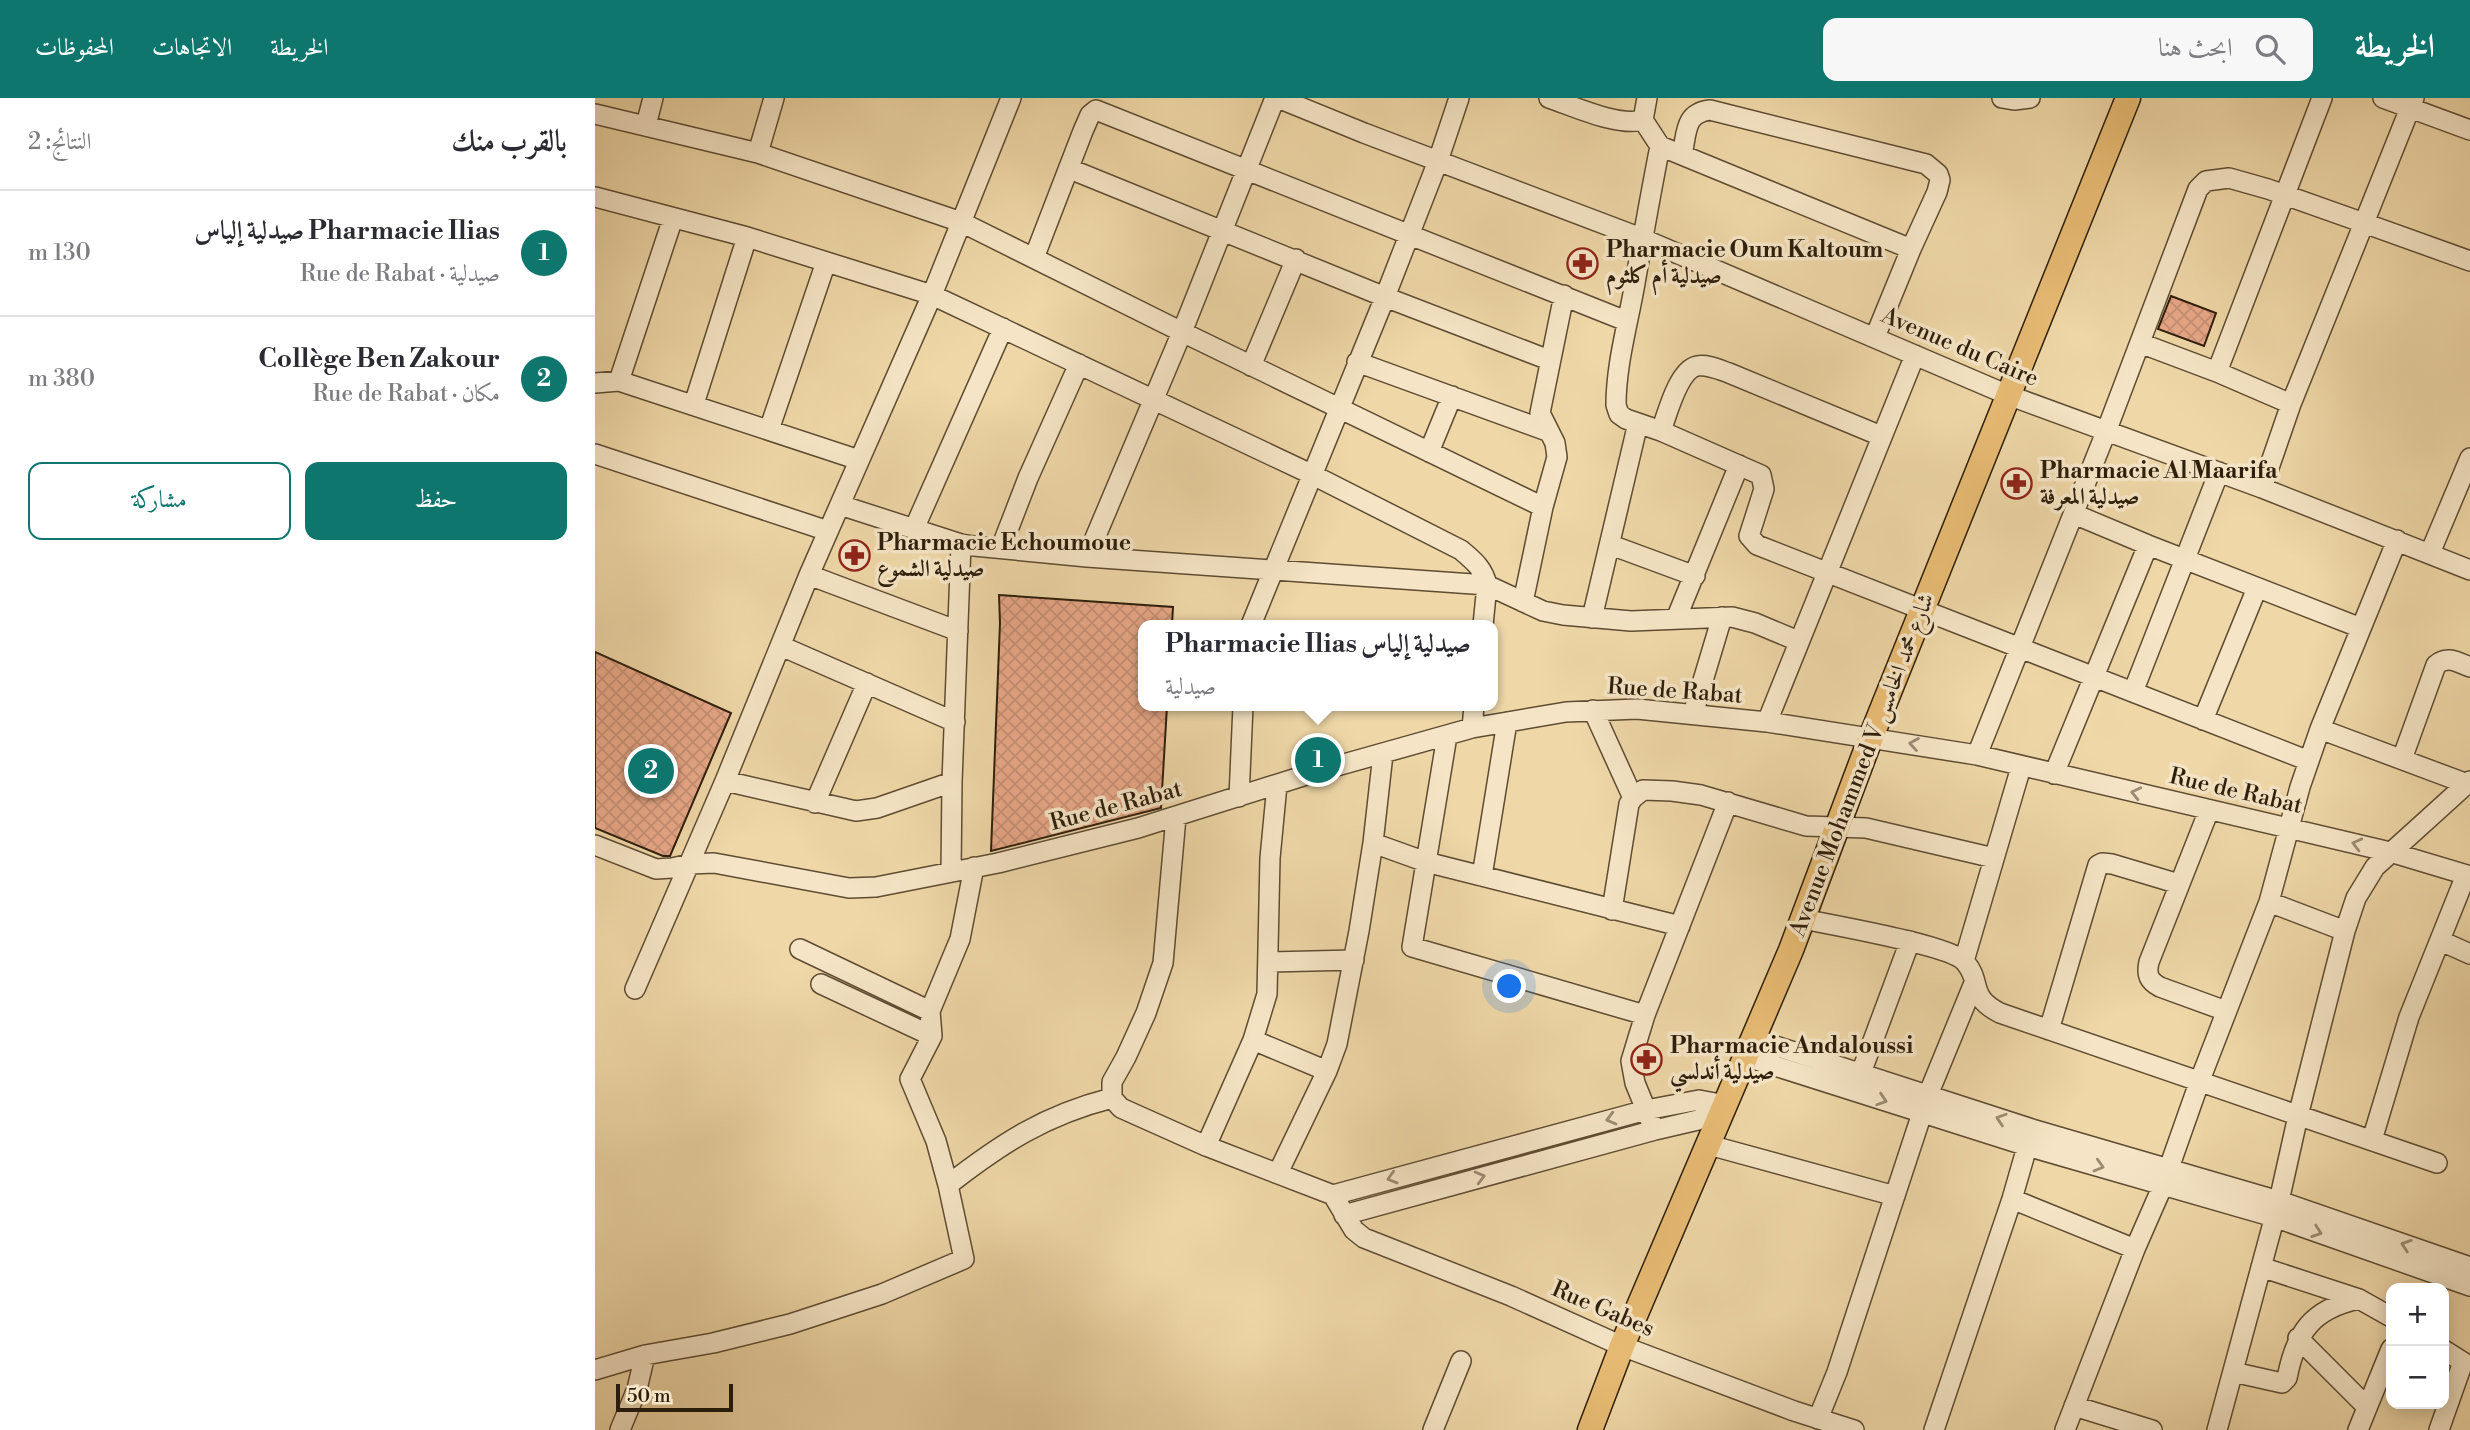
<!DOCTYPE html>
<html lang="ar">
<head>
<meta charset="utf-8">
<style>
	:root { --surface:#fff; --page:#f7f7f7; --text:#2b2b33; --muted:#7c7c81; --line:#e1e1e2; --accent:#0f766e }
	body { margin:0; font-family:"Libre Bodoni",Amiri,serif; background:var(--page); color:var(--text); direction:rtl }
	.controls { position:absolute; right:21px; bottom:21px; display:grid; overflow:hidden; border-radius:14px; box-shadow:0 4px 18px #0003 }
	.controls button { width:63px; height:63px; display:grid; place-items:center; padding:0; border:0; border-bottom:2px solid var(--line); background:var(--surface); color:var(--text); font:35px sans-serif }
	.scale { position:absolute; left:21px; bottom:18px; width:117px; box-sizing:border-box; padding-left:7px; border:4px solid #2d1e0b; border-top:0; font-size:19px; line-height:24px; white-space:nowrap; color:#2d1e0b; -webkit-text-stroke:5px #f5e5c6; paint-order:stroke }
	.you { position:absolute; left:915px; top:889px; width:24px; height:24px; margin:-18px; border:5px solid #fff; border-radius:50%; background:#1a73e8; box-shadow:0 0 0 10px #1a73e833 }
	.badge { display:grid; place-items:center; width:46px; height:46px; border-radius:50%; background:var(--accent); color:#fff; font-size:23px; font-weight:700 }
	.pin { position:absolute; translate:-50% -50%; border:4px solid #fff; box-shadow:0 2px 7px #0006 }
	.popup { position:absolute; left:543px; top:522px; width:360px; height:91px; box-sizing:border-box; display:grid; place-content:center; border-radius:14px; background:var(--surface); filter:drop-shadow(0 2px 5px #0005); font-size:23px; white-space:nowrap; color:var(--muted) }
	.popup b { font-size:26px; color:var(--text) }
	.popup::after { content:''; position:absolute; left:50%; top:100%; margin-left:-14px; border:14px solid transparent; border-top-color:var(--surface) }
	.list { margin:0; padding:0; list-style:none }
	h2 { display:flex; justify-content:space-between; align-items:center; height:91px; margin:0; padding:0 28px; font-size:30px }
	h2 small { font-size:23px; font-weight:400; color:var(--muted) }
	.list li { display:grid; grid-template-columns:46px 1fr auto; gap:21px; align-items:center; box-sizing:border-box; height:126px; padding:0 28px; border-top:2px solid var(--line) }
	.list b { display:block; font-size:26px; white-space:nowrap }
	.list p { margin:0; font-size:23px; white-space:nowrap; color:var(--muted) }
	.list em { font-size:23px; font-style:normal; color:var(--muted) }
	.actions { display:flex; gap:14px; padding:21px 28px }
	.actions a { flex:1; padding:16px 0; border:2px solid var(--accent); border-radius:14px; text-align:center; font-size:24px; color:var(--accent) }
	.actions .main { background:var(--accent); color:#fff }
	.icon { flex:none; width:38px; height:38px; fill:none; stroke:currentColor; stroke-width:2; stroke-linecap:round; stroke-linejoin:round }
	.map { position:relative; flex:none; width:1875px; height:1332px; overflow:hidden; direction:ltr }
	header { display:flex; align-items:center; gap:42px; box-sizing:border-box; height:98px; padding:0 35px; background:var(--accent); color:#fff }
	header strong { font-size:33px }
	nav { display:flex; gap:38px; margin-inline-start:auto; font-size:24px }
	.search { width:490px; height:63px; background:var(--page); display:flex; align-items:center; gap:18px; box-sizing:border-box; padding:0 24px; border-radius:14px; color:var(--muted); font-size:26px }
	main { display:flex }
	aside { flex:1; background:var(--surface) }
	.map>svg:first-child { display:block }
</style>
</head>
<body>
<header>
<strong>الخريطة</strong>
<div class="search"><svg class="icon" aria-label="search" viewBox="0 0 24 24"><circle cx="10" cy="10" r="6"/><path d="M15 15l6 6"/></svg>ابحث هنا</div>
<nav><a>الخريطة</a><a>الاتجاهات</a><a>المحفوظات</a></nav>
</header>
<main>
<div class="map">
<svg width="1875" height="1332" viewBox="0 0 1875 1332">
	<defs>
		<pattern id="building-cross-hatch" width="8" height="8" patternUnits="userSpaceOnUse" patternTransform="scale(1.75)"><rect width="8" height="8" fill="#e8a888"/><path d="M0 0l8 8M0 8l8-8" fill="none" stroke="#c79074"/></pattern>
	</defs>
	<rect width="100%" height="100%" fill="#efd7a7"/>
	<filter id="stains"><feTurbulence type="fractalNoise" baseFrequency=".00286" numOctaves="4"/><feColorMatrix values="0 0 0 0 .2 0 0 0 0 .09 0 0 0 0 .02 0 0 0 .5 -.17"/></filter>
	<radialGradient id="worn" r=".72"><stop offset=".6" stop-color="#630" stop-opacity="0"/><stop offset="1" stop-color="#630" stop-opacity=".3"/></radialGradient>
	<path fill="url(#building-cross-hatch)" stroke="#2d1e0b" stroke-width="2" d="M1576,198L1621,215L1609,248L1563,231Z
		M404,497L578,509L577,527H548V608H572L566,710L396,753L405,525Z
		M0,554L136,615L75,758H68L0,730Z"/>
	<g fill="none" stroke-linecap="round" stroke-linejoin="round">
		<defs>
			<path id="minor" d="M683,0L769,35L1046,140L1413,297L1667,390L1875,472
				M954,0C978,8 1023,29 1048,22L1065,48L1316,151
				M1407,0L1419,2L1435,0
				M1788,0L1875,32
				M0,16L163,55L366,124L587,234L948,409
				M1048,22L1052,0
				M51,27L58,0
				M1065,48C1056,94 1048,139 1040,185C1033,226 1021,266 1021,307L1024,316L1031,321L1066,333L1166,377L1169,391L1154,438L1162,447L1714,663
				M163,55L179,0
				M1087,57C1092,35 1089,15 1115,12L1331,66L1343,76L1345,82L1342,94L1316,151L1280,239
				M475,71L790,199L954,262
				M0,99L152,139L337,197L718,377L866,452C879,463 888,470 892,487L948,513L968,517L1036,523L1137,519L1160,525L1203,543
				M439,160L488,33L495,17L501,12L1031,223
				M1545,245L1622,274L1696,306L1667,390
				M762,264L952,333
				M656,268L701,161
				M1622,274L1727,0
				M24,283L78,120
				M0,285L24,283L264,362
				M99,306L152,139
				M1696,306L1769,125L1875,163
				M174,332L231,164
				M1066,333C1072,317 1083,272 1102,268C1113,266 1125,272 1134,275L1286,338
				M834,354L857,298
				M0,356L233,433
				M245,407L366,446L379,448L492,459L892,487L888,527
				M1479,416L1553,447L1766,530
				M319,431L408,230
				M1016,447L1100,478
				M406,450L433,380L484,266
				M1835,455L1875,360
				M492,459L587,234L680,0
				M214,477L363,533
				M928,504L948,409L962,359L960,345L945,315L969,197
				M997,520L1043,325
				M1081,521L1144,367
				M656,527L790,199L843,63L864,0
				M186,548L360,624
				M1538,594L1624,374
				M998,612L1038,700
				M1098,616L1127,519
				M1608,622L1662,490
				M1172,624L1320,257
				M877,630L879,608
				M1725,631L1875,687
				M852,638L817,849L1050,917
				M1382,657L1511,334L1603,91L1611,83L1634,80L1673,91L1769,125L1819,0
				M1807,661L1841,567C1852,557 1862,564 1875,569
				M1459,676L1553,447
				M130,683L261,713L282,710L357,684
				M644,699L648,608
				M220,705L272,585
				M1614,712L1554,864C1551,877 1554,883 1565,889L1631,913
				M581,719L568,865L551,915L531,959L517,984V1000L526,1010L611,1048L738,1097L759,1132L769,1140L916,1198L1027,1248L1199,1313L1259,1332
				M778,745L831,764L1085,828
				M0,747L61,771L77,770L95,766L119,765L254,790L281,789L403,765L543,730L724,673L877,630L971,614L1042,611L1172,624L1382,657L1795,754L1875,778
				M356,774L357,684L366,446
				M887,778L912,624
				M1674,804L1750,833
				M1017,812L1034,706L1038,700L1048,692L1077,693L1106,697L1211,728L1271,730L1399,760
				M1208,821C1236,827 1355,847 1370,864C1388,885 1372,898 1405,915C1551,965 1697,1014 1842,1065
				M1846,843L1875,856
				M205,851L335,913
				M1369,863L1426,669
				M673,864L759,862
				M226,886L337,938
				M40,891L130,683L214,477L337,197L416,0
				M1454,932L1503,767L1507,765L1517,766L1584,786
				M1159,941L1437,1031L1684,1103L1875,1169
				M658,942L732,973
				M1152,959L1432,1048L1679,1119L1875,1188
				M1266,975L1315,843
				M1056,1024L1040,985L1036,963L1050,917L1133,704
				M1777,1042L1814,919L1871,777
				M1114,1047L1300,1098
				M611,1048L658,942L672,896L675,760L682,687
				M683,1075L732,973L742,946L764,833L778,745L788,656
				M353,1087C407,1045 450,1017 517,1000
				M738,1097L1051,1012L1104,1002L1131,1007
				M1417,1101L1540,1151
				M749,1117L1060,1032L1103,1022L1131,1007
				M1666,1169L1764,1201L1796,1219
				M1703,1240L1772,1309
				M0,1272L50,1257L118,1245L195,1226L287,1196L369,1161L353,1087L341,1043L315,981L337,938L335,913L365,841L379,769
				M1638,1274L1687,1285L1692,1280C1701,1234 1717,1211 1764,1201
				M1479,1308L1557,1332
				M1223,1321L1242,1274L1333,997L1379,885
				M25,1332L42,1291L50,1257
				M838,1332L866,1263
				M1339,1332L1417,1101L1436,1035
				M1470,1332L1540,1151L1568,1087L1605,982L1674,804L1705,689L1725,631L1802,442
				M1622,1332L1684,1103L1703,1018L1750,833L1761,800L1780,769L1875,683
				M1763,1332L1796,1251
				M1844,1332L1868,1264L1849,1252"/>
			<path id="major" d="M995,1332L1027,1248L1196,852L1276,639L1533,0"/>
		</defs>
		<use href="#minor" stroke="#5e4c32" stroke-width="22"/>
		<use href="#major" stroke="#2d1e0b" stroke-width="27"/>
		<use href="#minor" stroke="#f5e5c6" stroke-width="19"/>
		<use href="#major" stroke="#e8bc74" stroke-width="24"/>
	</g>
	<defs><path id="oneway-chevron" d="M-2-3.5L2.5 0L-2 3.5" fill="none" stroke-width="1.6" stroke-linecap="round" stroke-linejoin="round" transform="scale(1.75)"/></defs>
	<g stroke="#9b8b72">
		<use href="#oneway-chevron" transform="translate(1319 646) rotate(-171)"/>
		<use href="#oneway-chevron" transform="translate(1541 695) rotate(-167)"/>
		<use href="#oneway-chevron" transform="translate(1762 746) rotate(-166)"/>
		<use href="#oneway-chevron" transform="translate(1287 1002) rotate(18)"/>
		<use href="#oneway-chevron" transform="translate(1016 1021) rotate(165)"/>
		<use href="#oneway-chevron" transform="translate(1406 1021) rotate(-162)"/>
		<use href="#oneway-chevron" transform="translate(1504 1068) rotate(16)"/>
		<use href="#oneway-chevron" transform="translate(885 1079) rotate(-15)"/>
		<use href="#oneway-chevron" transform="translate(797 1080) rotate(164)"/>
		<use href="#oneway-chevron" transform="translate(1722 1134) rotate(19)"/>
		<use href="#oneway-chevron" transform="translate(1811 1147) rotate(-161)"/>
	</g>
	<defs>
		<symbol id="pharmacy-ring" viewBox="-11 -11 22 22"><circle r="9.5" fill="#f5e5c6" stroke="#8f2418" stroke-width="1.5"/><path d="M-2-6h4v4h4v4h-4v4h-4v-4h-4v-4h4Z" fill="#8f2418"/></symbol>
	</defs>
	<g fill-rule="evenodd">
		<use href="#pharmacy-ring" x="970" y="148" width="35" height="35"/>
		<use href="#pharmacy-ring" x="1404" y="368" width="35" height="35"/>
		<use href="#pharmacy-ring" x="242" y="440" width="35" height="35"/>
		<use href="#pharmacy-ring" x="1034" y="944" width="35" height="35"/>
	</g>
	<g text-anchor="middle" dominant-baseline="central" stroke-width="7" stroke-linejoin="round" paint-order="stroke">
		<g font-size="23" font-weight="bold" fill="#2d1e0b" stroke="#f5e5c6" text-anchor="start">
			<text x="1011" y="152">Pharmacie Oum Kaltoum<tspan x="1011" dy="26">صيدلية أم كلثوم</tspan></text>
			<text x="1445" y="373">Pharmacie Al Maarifa<tspan x="1445" dy="26">صيدلية المعرفة</tspan></text>
			<text x="282" y="445">Pharmacie Echoumoue<tspan x="282" dy="26">صيدلية الشموع</tspan></text>
			<text x="1075" y="948">Pharmacie Andaloussi<tspan x="1075" dy="26">صيدلية أندلسي</tspan></text>
		</g>
		<g font-size="23" fill="#2d1e0b" stroke="#f5e5c6">
			<text transform="translate(1365 249) rotate(23)">Avenue du Caire</text>
			<text transform="translate(1080 593) rotate(4)">Rue de Rabat</text>
			<text transform="translate(1267 667) rotate(-69)">Avenue Mohammed V شارع محمد الخامس</text>
			<text transform="translate(1641 693) rotate(13)">Rue de Rabat</text>
			<text transform="translate(521 708) rotate(-15)">Rue de Rabat</text>
			<text transform="translate(1008 1211) rotate(23)">Rue Gabes</text>
		</g>
	</g>
	<rect width="100%" height="100%" filter="url(#stains)"/>
	<rect width="100%" height="100%" fill="url(#worn)"/>
</svg>
<div class="controls">
<button>+</button>
<button>−</button>
</div>
<div class="scale">50 m</div>
<div class="you"></div>
<div class="pin badge" style="left:723px;top:662px">1</div>
<div class="popup"><b>Pharmacie Ilias صيدلية إلياس</b>صيدلية</div>
<div class="pin badge" style="left:56px;top:673px">2</div>
</div>
<aside>
<h2>بالقرب منك<small>النتائج: 2</small></h2>
<ul class="list">
<li><span class="badge">1</span><div><b>Pharmacie Ilias صيدلية إلياس</b><p>صيدلية · Rue de Rabat</p></div><em>130 m</em></li>
<li><span class="badge">2</span><div><b>Collège Ben Zakour</b><p>مكان · Rue de Rabat</p></div><em>380 m</em></li>
</ul>
<div class="actions"><a class="main">حفظ</a><a>مشاركة</a></div>
</aside>
</main>
</body>
</html>
